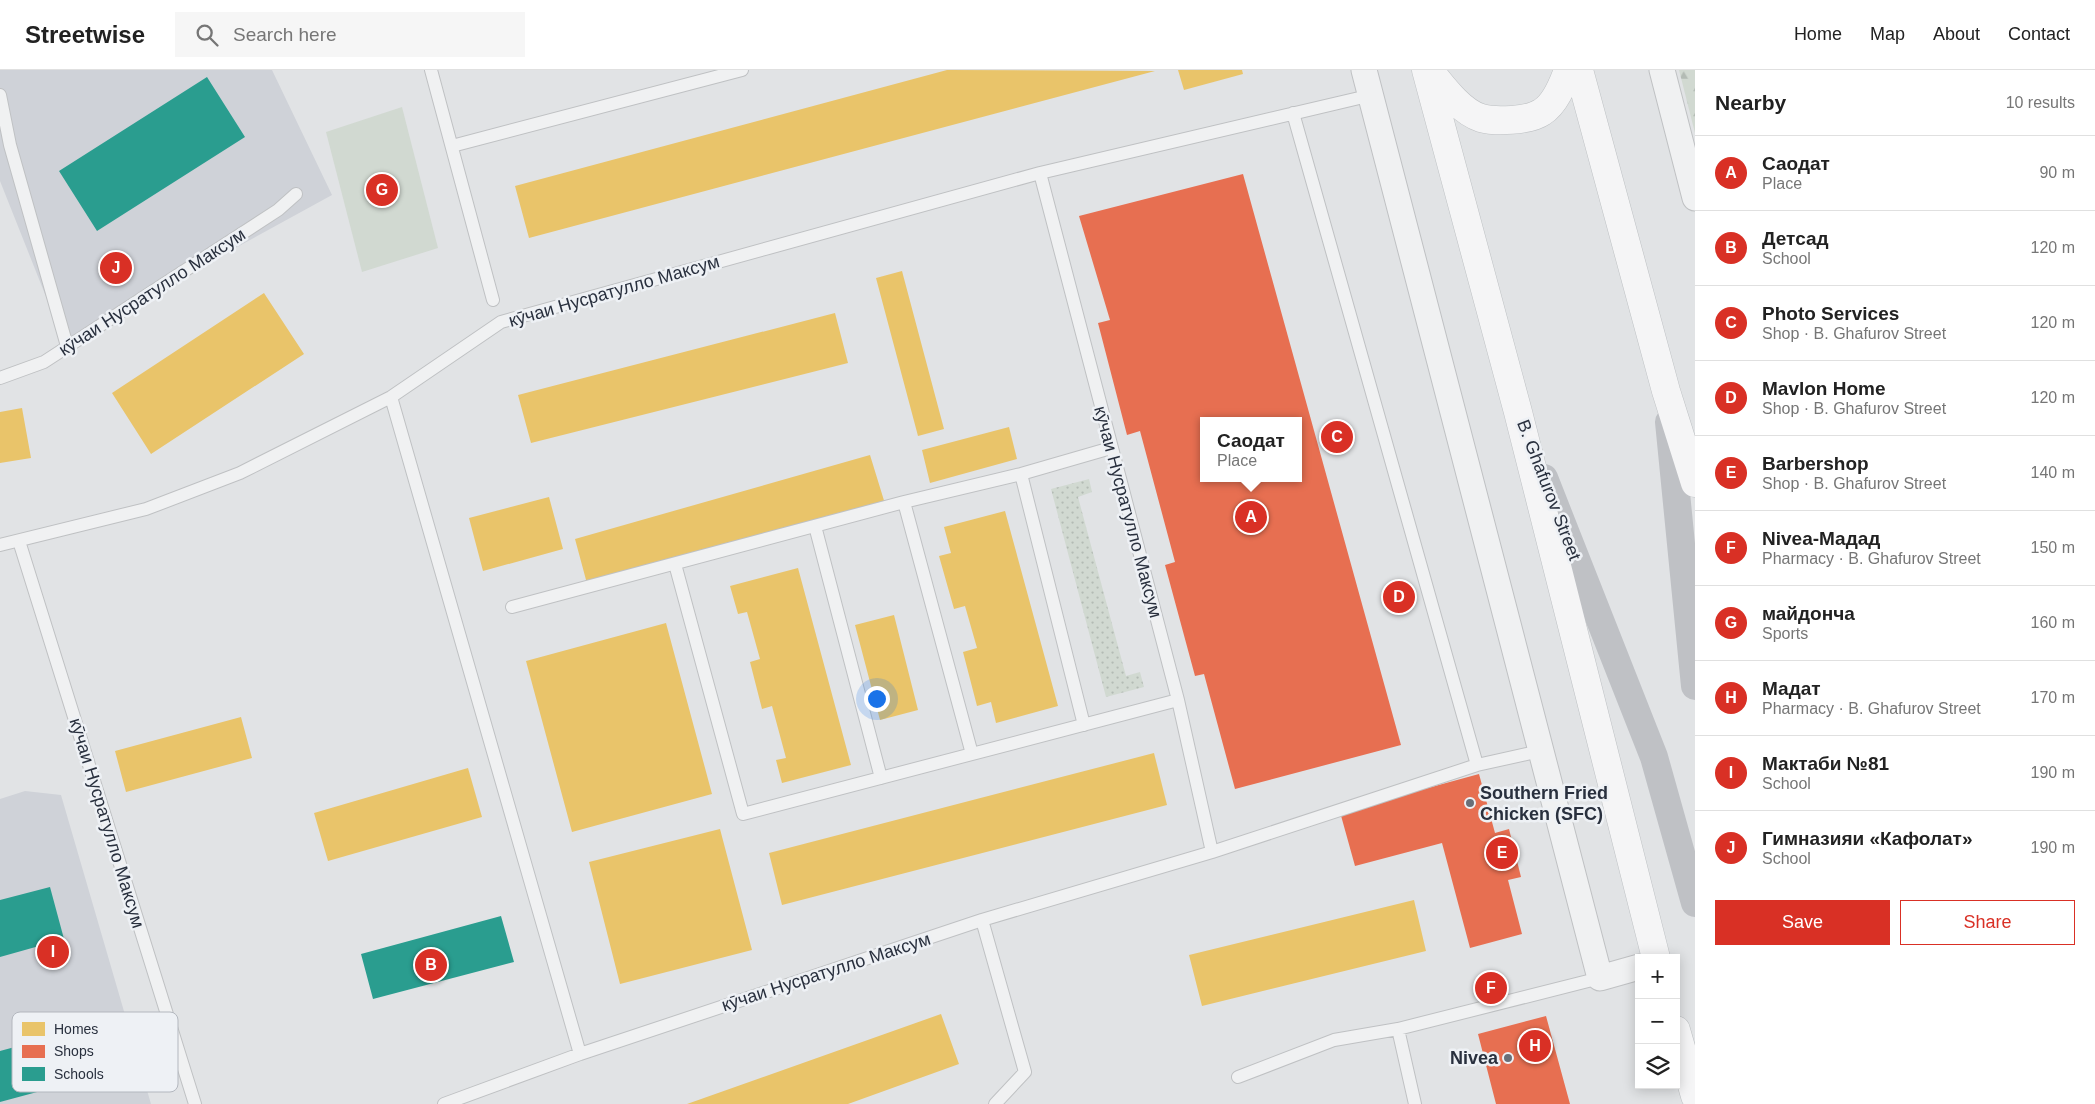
<!DOCTYPE html>
<html lang="en">
<head>
<meta charset="utf-8">
<style>
	:root { --surface:#fff; --page:#f6f6f6; --text:#222; --muted:#767676; --line:#e0e0e0; --accent:#d93025 }
	body { margin:0; font-family:Arial,sans-serif; background:var(--page); color:var(--text) }
	.controls { position:absolute; right:15px; bottom:15px; display:grid; overflow:hidden; border-radius:0px; box-shadow:0 2px 12px #0003 }
	.controls button { width:45px; height:45px; display:grid; place-items:center; padding:0; border:0; border-bottom:1px solid var(--line); background:var(--surface); color:var(--text); font:25px sans-serif }
	.you { position:absolute; left:876px; top:628px; width:18px; height:18px; margin:-12px; border:4px solid #fff; border-radius:50%; background:#1a73e8; box-shadow:0 0 0 8px #1a73e833 }
	.badge { display:grid; place-items:center; width:32px; height:32px; border-radius:50%; background:var(--accent); color:#fff; font-size:16px; font-weight:700 }
	.pin { position:absolute; translate:-50% -50%; border:2px solid #fff; box-shadow:0 1px 5px #0006 }
	.popup { position:absolute; left:1200px; top:347px; width:102px; height:65px; box-sizing:border-box; display:grid; place-content:center; border-radius:0px; background:var(--surface); filter:drop-shadow(0 1px 4px #0005); font-size:16px; white-space:nowrap; color:var(--muted) }
	.popup b { font-size:19px; color:var(--text) }
	.popup::after { content:''; position:absolute; left:50%; top:100%; margin-left:-10px; border:10px solid transparent; border-top-color:var(--surface) }
	.list { margin:0; padding:0; list-style:none }
	h2 { display:flex; justify-content:space-between; align-items:center; height:65px; margin:0; padding:0 20px; font-size:21px }
	h2 small { font-size:16px; font-weight:400; color:var(--muted) }
	.list li { display:grid; grid-template-columns:32px 1fr auto; gap:15px; align-items:center; box-sizing:border-box; height:75px; padding:0 20px; border-top:1px solid var(--line) }
	.list b { display:block; font-size:19px; white-space:nowrap }
	.list p { margin:0; font-size:16px; white-space:nowrap; color:var(--muted) }
	.list em { font-size:16px; font-style:normal; color:var(--muted) }
	.actions { display:flex; gap:10px; padding:15px 20px }
	.actions a { flex:1; padding:11px 0; border:1px solid var(--accent); border-radius:0px; text-align:center; font-size:18px; color:var(--accent) }
	.actions .main { background:var(--accent); color:#fff }
	.icon { flex:none; width:28px; height:28px; fill:none; stroke:currentColor; stroke-width:2; stroke-linecap:round; stroke-linejoin:round }
	.map { position:relative; flex:none; width:1695px; height:1034px; overflow:hidden }
	header { display:flex; align-items:center; gap:30px; box-sizing:border-box; height:70px; padding:0 25px; background:var(--surface); border-bottom:1px solid var(--line) }
	header strong { font-size:24px }
	nav { display:flex; gap:28px; margin-inline-start:auto; font-size:18px }
	.search { width:350px; height:45px; background:var(--page); display:flex; align-items:center; gap:12px; box-sizing:border-box; padding:0 18px; border-radius:0px; color:var(--muted); font-size:19px }
	main { display:flex }
	aside { flex:1; background:var(--surface) }
	.map>svg:first-child { display:block }
</style>
</head>
<body>
<header>
<strong>Streetwise</strong>
<div class="search"><svg class="icon" aria-label="search" viewBox="0 0 24 24"><circle cx="10" cy="10" r="6"/><path d="M15 15l6 6"/></svg>Search here</div>
<nav><a>Home</a><a>Map</a><a>About</a><a>Contact</a></nav>
</header>
<main>
<div class="map">
<svg width="1695" height="1034" viewBox="0 0 1695 1034">
	<defs>
		<pattern id="grass-dots" width="8" height="8" patternUnits="userSpaceOnUse" patternTransform="scale(1.25)"><rect width="8" height="8" fill="#d1d9d1"/><path d="M2 2h.1M6 6h.1" fill="none" stroke="#b3bbb4" stroke-width="1.8" stroke-linecap="round"/></pattern>
		<pattern id="forest-firs" width="22" height="20" patternUnits="userSpaceOnUse" patternTransform="scale(1.25)"><rect width="22" height="20" fill="#d1d9d1"/><path d="M5 1l3.5 6h-7zM16 11l3.5 6h-7z" fill="#b3bbb4"/></pattern>
	</defs>
	<rect width="100%" height="100%" fill="#e1e3e5"/>
	<path fill="#cfd2d8" d="M0,0H272L332,125L64,272L0,111Z
		M25,721L61,725L151,1034H0V729Z"/>
	<path fill="url(#grass-dots)" d="M1089,409L1092,422L1078,427L1126,606L1140,602L1144,617L1106,627L1051,419Z"/>
	<path fill="url(#forest-firs)" d="M1679,0H1695V63Z"/>
	<path fill="#d1d9d1" d="M402,37L438,178L362,202L326,62Z"/>
	<path fill="#e9c46a" d="M947,0L1155,1L529,168L515,116Z
		M1178,0H1242L1243,4L1184,20Z
		M902,201L944,359L918,366L876,208Z
		M264,223L304,284L151,384L112,323Z
		M835,243L848,293L531,373L518,325Z
		M22,338L31,388L0,393V342Z
		M1009,357L1017,389L930,413L922,380Z
		M870,385L886,437L589,521L575,469Z
		M549,427L563,479L483,501L469,448Z
		M1005,441L1058,636L996,653L991,632L977,636L963,582L977,578L965,536L954,539L939,486L951,483L944,457Z
		M798,498L851,695L782,713L776,690L786,688L772,636L762,639L750,592L760,589L747,542L738,544L730,516Z
		M894,545L918,640L880,650L855,555Z
		M666,553L712,724L572,762L526,591Z
		M241,647L252,688L126,722L115,681Z
		M1154,683L1167,735L782,835L769,783Z
		M468,698L482,747L328,791L314,743Z
		M720,759L752,880L620,914L589,792Z
		M1414,830L1426,881L1202,936L1189,885Z
		M941,944L959,994L848,1034H687Z"/>
	<path fill="#e76f51" fill-rule="evenodd" d="M1243,104L1401,675L1235,719L1204,604L1195,606L1165,495L1175,492L1140,361L1127,365L1098,253L1110,250L1079,146ZM1204,351H1298V408H1204Z
		M1479,704L1495,763L1509,759L1521,807L1508,810L1522,864L1470,878L1442,773L1355,796L1340,742Z
		M1546,946L1570,1034H1496L1478,964Z"/>
	<path fill="#2a9d8f" d="M207,7L245,67L97,161L59,101Z
		M50,817L64,869L0,887V830Z
		M501,846L514,892L373,929L361,884Z
		M92,956L104,1004L0,1032V981Z"/>
	<g fill="none" stroke-linecap="round" stroke-linejoin="round">
		<defs>
			<path id="service" d="M431,0L493,230
				M0,25L10,75L67,276
				M1293,43L1477,695
				M452,76L742,0
				M1040,103L1178,630L1212,782
				M0,308L44,292L278,140L296,124
				M391,327L580,984
				M1021,404L1084,655
				M815,456L881,708
				M19,471L195,1034
				M0,475L146,439L240,403L391,327L501,252L1040,103L1372,25
				M675,494L743,744L1178,630
				M512,537L904,432
				M972,684L904,432L1021,404L1111,378
				M982,850L1025,1002L995,1034
				M1398,959L1600,908
				M1238,1007L1334,970L1398,959L1415,1034
				M444,1034L580,984L982,850L1212,782L1477,695L1540,681"/>
			<path id="minor" d="M1364,0L1600,908L1639,897
				M1662,0L1695,128"/>
			<path id="primary" d="M1426,0L1518,342L1656,888
				M1579,0L1666,321L1695,413
				M1430,1C1442,16 1461,42 1481,48C1495,52 1529,51 1542,42C1555,34 1563,14 1568,0
				M1676,960L1695,1026"/>
		</defs>
		<use href="#service" stroke="#bfc1c3" stroke-width="14"/>
		<use href="#minor" stroke="#bfc1c3" stroke-width="27"/>
		<use href="#primary" stroke="#bdc0c3" stroke-width="29"/>
		<use href="#service" stroke="#f0f1f2" stroke-width="12"/>
		<use href="#minor" stroke="#f0f1f2" stroke-width="25"/>
		<path stroke="#bfc1c5" stroke-width="28" d="M1669,352L1695,616
			M1544,408L1654,687L1695,833"/>
		<use href="#primary" stroke="#f5f5f6" stroke-width="28"/>
	</g>
	<g fill="#696f78" stroke="#eef1f5" stroke-width="2">
		<circle cx="1470" cy="733" r="5"/>
		<circle cx="1508" cy="988" r="5"/>
	</g>
	<g text-anchor="middle" dominant-baseline="central" stroke-width="5" stroke-linejoin="round" paint-order="stroke">
		<g font-size="18" fill="#29303e" stroke="#eef1f5">
			<text transform="translate(614 221) rotate(-16)">кӯчаи Нусратулло Максум</text>
			<text transform="translate(152 222) rotate(-33)">кӯчаи Нусратулло Максум</text>
			<text transform="translate(1549 420) rotate(69)">B. Ghafurov Street</text>
			<text transform="translate(1128 442) rotate(75)">кӯчаи Нусратулло Максум</text>
			<text transform="translate(107 753) rotate(73)">кӯчаи Нусратулло Максум</text>
			<text transform="translate(826 902) rotate(-18)">кӯчаи Нусратулло Максум</text>
		</g>
		<g font-size="18" font-weight="bold" fill="#29303e" stroke="#eef1f5" text-anchor="start">
			<text x="1480" y="723">Southern Fried<tspan x="1480" dy="21">Chicken (SFC)</tspan></text>
			<text x="1498" y="988" text-anchor="end">Nivea</text>
		</g>
	</g>
	<rect x="12" y="942" width="166" height="80" rx="8" fill="#eef1f5" stroke="#b3b7be" stroke-width="1"/>
	<rect x="22" y="952" width="23" height="14" fill="#e9c46a"/>
	<rect x="22" y="975" width="23" height="13" fill="#e76f51"/>
	<rect x="22" y="997" width="23" height="14" fill="#2a9d8f"/>
	<g font-size="14" fill="#29303e">
		<text x="54" y="964">Homes</text>
		<text x="54" y="986">Shops</text>
		<text x="54" y="1009">Schools</text>
	</g>
</svg>
<div class="controls">
<button>+</button>
<button>−</button>
<button><svg class="icon" aria-label="layers" viewBox="0 0 24 24"><path d="M12 4l9 5-9 5-9-5zM3 14l9 5 9-5"/></svg></button>
</div>
<div class="you"></div>
<div class="pin badge" style="left:1251px;top:447px">A</div>
<div class="popup"><b>Саодат</b>Place</div>
<div class="pin badge" style="left:431px;top:895px">B</div>
<div class="pin badge" style="left:1337px;top:367px">C</div>
<div class="pin badge" style="left:1399px;top:527px">D</div>
<div class="pin badge" style="left:1502px;top:783px">E</div>
<div class="pin badge" style="left:1491px;top:918px">F</div>
<div class="pin badge" style="left:382px;top:120px">G</div>
<div class="pin badge" style="left:1535px;top:976px">H</div>
<div class="pin badge" style="left:53px;top:882px">I</div>
<div class="pin badge" style="left:116px;top:198px">J</div>
</div>
<aside>
<h2>Nearby<small>10 results</small></h2>
<ul class="list">
<li><span class="badge">A</span><div><b>Саодат</b><p>Place</p></div><em>90 m</em></li>
<li><span class="badge">B</span><div><b>Детсад</b><p>School</p></div><em>120 m</em></li>
<li><span class="badge">C</span><div><b>Photo Services</b><p>Shop · B. Ghafurov Street</p></div><em>120 m</em></li>
<li><span class="badge">D</span><div><b>Mavlon Home</b><p>Shop · B. Ghafurov Street</p></div><em>120 m</em></li>
<li><span class="badge">E</span><div><b>Barbershop</b><p>Shop · B. Ghafurov Street</p></div><em>140 m</em></li>
<li><span class="badge">F</span><div><b>Nivea-Мадад</b><p>Pharmacy · B. Ghafurov Street</p></div><em>150 m</em></li>
<li><span class="badge">G</span><div><b>майдонча</b><p>Sports</p></div><em>160 m</em></li>
<li><span class="badge">H</span><div><b>Мадат</b><p>Pharmacy · B. Ghafurov Street</p></div><em>170 m</em></li>
<li><span class="badge">I</span><div><b>Мактаби №81</b><p>School</p></div><em>190 m</em></li>
<li><span class="badge">J</span><div><b>Гимназияи «Кафолат»</b><p>School</p></div><em>190 m</em></li>
</ul>
<div class="actions"><a class="main">Save</a><a>Share</a></div>
</aside>
</main>
</body>
</html>
